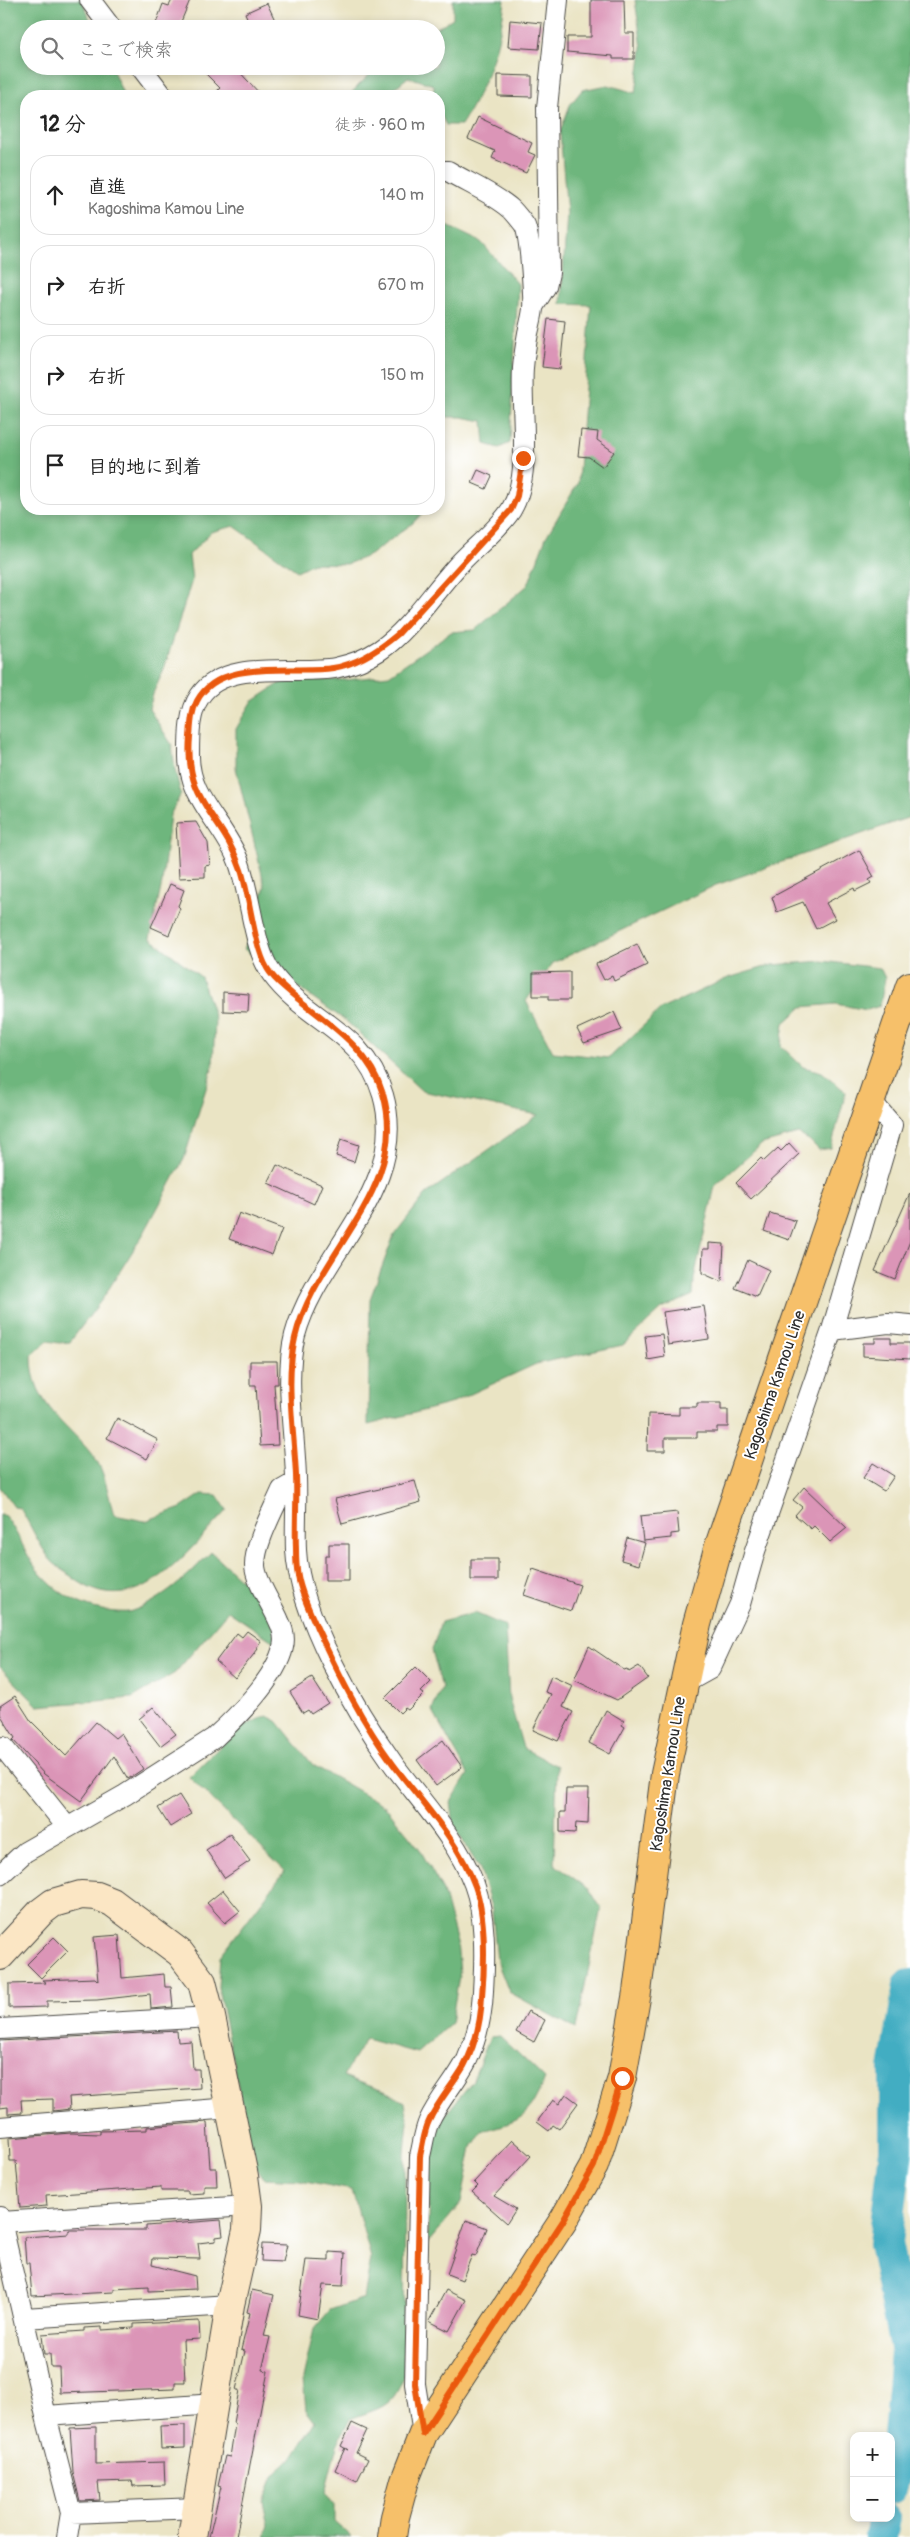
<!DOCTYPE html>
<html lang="ja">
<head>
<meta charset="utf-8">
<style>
	:root { --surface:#fff; --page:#f6f6f6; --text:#222; --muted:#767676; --line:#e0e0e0 }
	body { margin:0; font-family:Pangolin,"Klee One",sans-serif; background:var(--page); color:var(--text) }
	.controls { position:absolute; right:15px; bottom:15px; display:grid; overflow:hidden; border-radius:10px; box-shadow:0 2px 8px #0003 }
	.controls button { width:45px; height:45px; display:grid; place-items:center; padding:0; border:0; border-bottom:1px solid var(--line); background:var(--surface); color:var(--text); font:25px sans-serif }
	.stop { position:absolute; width:15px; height:15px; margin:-11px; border:4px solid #ea580c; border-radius:50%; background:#fff }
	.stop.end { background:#ea580c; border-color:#fff; box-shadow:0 1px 5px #0008 }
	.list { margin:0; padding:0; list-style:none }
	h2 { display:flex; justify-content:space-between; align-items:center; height:65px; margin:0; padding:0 20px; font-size:21px }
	h2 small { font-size:16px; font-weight:400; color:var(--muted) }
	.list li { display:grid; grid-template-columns:32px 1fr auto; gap:15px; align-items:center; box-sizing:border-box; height:80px; margin:0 10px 10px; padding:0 10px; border:1px solid var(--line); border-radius:20px }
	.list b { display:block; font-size:19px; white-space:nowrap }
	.list p { margin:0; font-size:16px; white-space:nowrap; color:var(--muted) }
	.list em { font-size:16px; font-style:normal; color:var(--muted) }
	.icon { flex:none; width:28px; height:28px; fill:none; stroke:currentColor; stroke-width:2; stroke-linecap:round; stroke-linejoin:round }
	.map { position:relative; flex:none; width:910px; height:2537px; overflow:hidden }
	.search { position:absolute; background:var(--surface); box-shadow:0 2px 8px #0003; left:20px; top:20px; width:425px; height:55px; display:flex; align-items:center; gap:12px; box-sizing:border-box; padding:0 18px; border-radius:28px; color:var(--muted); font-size:19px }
	.panel { position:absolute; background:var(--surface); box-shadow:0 2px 8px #0003; left:20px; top:90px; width:425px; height:425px; border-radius:20px }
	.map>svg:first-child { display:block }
</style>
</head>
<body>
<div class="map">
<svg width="910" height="2537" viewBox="0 0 910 2537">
	<rect width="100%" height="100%" fill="#fff"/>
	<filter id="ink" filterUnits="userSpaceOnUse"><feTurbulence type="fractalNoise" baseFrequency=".02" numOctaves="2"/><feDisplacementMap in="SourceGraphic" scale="10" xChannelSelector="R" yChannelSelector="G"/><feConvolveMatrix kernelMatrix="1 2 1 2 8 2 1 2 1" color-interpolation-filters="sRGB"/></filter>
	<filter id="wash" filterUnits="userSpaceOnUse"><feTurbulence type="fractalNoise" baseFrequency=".0096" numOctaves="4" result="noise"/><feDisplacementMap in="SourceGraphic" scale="20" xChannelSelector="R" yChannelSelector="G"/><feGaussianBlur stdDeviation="1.12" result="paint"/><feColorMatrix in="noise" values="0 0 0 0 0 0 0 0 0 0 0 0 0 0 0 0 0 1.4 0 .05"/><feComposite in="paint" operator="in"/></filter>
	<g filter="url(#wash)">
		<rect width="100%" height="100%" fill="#eae4c4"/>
		<path fill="#6eb67d" stroke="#4c7054" d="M0,0H82L94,29H29V66H111L124,96H26V509H426L413,523L370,555L347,564L313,563L297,571L234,526L211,532L189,555L192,580L163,672L154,691L149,709L172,745L175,770L181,794L170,815L162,883L150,938L201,977L215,1019L213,1066L184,1159L144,1233L103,1298L70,1342L59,1343L48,1341L32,1355C31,1408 72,1424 98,1463C106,1477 109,1499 114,1515L145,1521L181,1508L202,1494L217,1495L227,1510C186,1552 136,1627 72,1577C65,1571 54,1565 49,1558C38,1543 30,1524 20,1508L14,1507L0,1487Z
			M453,0H505C500,47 486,85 461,125H446L439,111V96H433L434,85L408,77L385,96H348L378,66H436L435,29L453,18Z
			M635,0H910V817L716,885L553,963L526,1001L553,1052L609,1058L661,1009L728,978L772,965L822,961L880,968L885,978L880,1006L867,1010L836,1004L802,1007L784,1023L781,1046L803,1067L822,1072L846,1092L831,1148L819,1150L809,1140L798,1134L762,1144L715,1186L694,1278L693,1295L662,1309L623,1345L536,1364L449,1404L368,1425L370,1299L394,1235L426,1194L538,1115L422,1091L346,1021L244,949L265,887L236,768V729L252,702L285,680H346L389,675L451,632L475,630L528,585L546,537L578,483L591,305L561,304L567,213L560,132L570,105L582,90L608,85L636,93L642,48Z
			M439,222L481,242L518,284L510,443L499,448L485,444L483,421L462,417H439Z
			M0,1515H4C19,1532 25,1556 40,1573C60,1596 86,1610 117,1612C121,1612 127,1613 132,1611C164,1600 188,1576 211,1552L257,1594L272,1617L276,1639L274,1642L228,1611L175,1673L132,1698L38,1706L0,1667Z
			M475,1613L505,1626L509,1699L523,1748L557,1766L554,1864L590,1890L601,1908L576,2029L509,1992L497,1961L492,1910L480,1869L454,1826L451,1802L468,1774L432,1710L442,1688L432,1650L441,1622Z
			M267,1716L277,1721L313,1765L385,1806L419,1848L443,1891L457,1943L460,1971L451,2023L417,2053L366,2039L343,2076L394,2095L405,2103L408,2120L405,2152L404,2376C392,2409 381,2407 350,2419L337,2445L325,2492L334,2505V2522L351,2537H265L269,2525L264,2501L275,2473L292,2458L315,2422L306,2410L303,2379L314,2329L330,2310L364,2298L371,2258L352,2190L300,2180L263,2178L254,2165L218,1988L220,1956L285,1871L189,1777L239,1728Z
			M500,2036L545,2079C527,2118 525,2120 482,2131L472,2147L461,2203L427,2244L431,2149L443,2118L473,2080L490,2037Z"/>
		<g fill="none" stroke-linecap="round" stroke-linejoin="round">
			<path stroke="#43adc2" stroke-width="34" d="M891,2486L899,2449L907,2353L885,2243L896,2150V2070L910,1986
				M880,2537L884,2518"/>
		</g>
		<g id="blocks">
			<path fill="#db95b7" d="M172,0H190L178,29H154L163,4L169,6Z
				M591,0H624L625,33H634V59H613V56L567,52V37H591Z
				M267,3L279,29H252L245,13Z
				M510,20L542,23L539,49L508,47Z
				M198,66H234L262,96H212L220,88Z
				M498,75L532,76V97L498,96Z
				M478,117L532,143L528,152L535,155L526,173L492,158L495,151L468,139Z
				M548,319L565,321L560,369L542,367Z
				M581,430L598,432L597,440L614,452L603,467L589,457L578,456Z
				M478,470L492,476L486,489L472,483Z
				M196,822L208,843L210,865L205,866V877L179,878L176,823Z
				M859,850L874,877L869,880L871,883L855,891L854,888L826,903L835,919L816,929L803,902L777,912L772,897Z
				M170,884L184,890L178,906L180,908L169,935L151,927Z
				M637,944L647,965L614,981L612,976L604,980L596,964Z
				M570,972V1000H548V996H533V973Z
				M223,992L249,994L248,1012L223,1011Z
				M614,1012L622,1030L584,1043L577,1029Z
				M341,1139L359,1145L354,1162L336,1156Z
				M789,1143L799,1154L751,1199L736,1183L761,1158L764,1161L778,1148L781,1151Z
				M277,1165L322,1185L314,1204L268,1183Z
				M910,1193V1241L895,1279L875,1271Z
				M239,1213L282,1229L272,1255L229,1239Z
				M770,1213L796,1221L789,1240L764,1231Z
				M709,1243L724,1244L722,1282L702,1273L703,1249H709Z
				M748,1260L769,1270L757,1297L735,1288Z
				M704,1306L709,1339L668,1345L663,1312Z
				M662,1334L665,1357L648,1360L645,1336Z
				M875,1338H891V1343H910V1359L863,1356V1343H875Z
				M250,1361H277L278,1384H274L278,1445L260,1446L256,1385H250Z
				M697,1403H721V1410H728V1427H717V1432H697V1438H665V1451H647L648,1414L679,1415V1407H697Z
				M117,1418L158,1440L147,1459L107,1438Z
				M873,1463L894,1476L884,1491L863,1478Z
				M415,1481L421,1502L342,1524L335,1499Z
				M804,1487L847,1528L830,1542L814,1526L811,1529L795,1515L802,1507L793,1500Z
				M677,1512L679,1533L671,1534V1538L643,1541L640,1516Z
				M627,1538L645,1543L639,1565L621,1560Z
				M329,1544H349V1581H325V1555H329Z
				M471,1559H498V1580H471Z
				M533,1569L580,1585L571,1611L524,1595Z
				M247,1631L261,1641L256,1648L258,1649L235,1678L216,1661L237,1633L242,1637Z
				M589,1646L624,1670L627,1669L629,1672L639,1666L648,1678L617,1700L574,1680Z
				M416,1667L431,1682L421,1692L424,1694L408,1710L405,1708L400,1713L385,1698Z
				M551,1676L573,1686L563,1707L573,1712L558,1741L533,1730L551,1694L545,1692Z
				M312,1678L328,1703L311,1714L308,1710L303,1713L290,1692Z
				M15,1696L31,1721L66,1756L96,1722L115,1738L121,1733L143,1769L128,1779L114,1756L81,1801L44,1774L13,1740L15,1738L0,1714V1706Z
				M153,1707L176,1734L160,1746L139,1719Z
				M606,1710L624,1721L622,1725L625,1727L610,1754L589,1743Z
				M443,1740L462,1767L436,1786L417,1760Z
				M566,1789H589L588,1824L576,1823L575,1833L560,1832V1812H565Z
				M179,1795L191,1814L170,1827L158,1808Z
				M230,1834L250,1861L225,1878L206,1850Z
				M223,1890L240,1911L225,1923L207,1903Z
				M119,1935L122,1978L164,1974L165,1987H171L173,2007L151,2009L150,1994L97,2000L47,2001V2007L9,2008V1984L46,1983L42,1980L95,1978L98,1981L94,1937Z
				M54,1937L68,1951L41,1978L27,1964Z
				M528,2011L545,2020L534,2042L516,2032Z
				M177,2031L178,2042L191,2041L193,2069H199L200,2088L69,2097L70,2109L53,2111V2099L21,2100L22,2113L8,2114V2107L0,2108V2041Z
				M566,2094L578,2103L559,2129L553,2125L549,2131L537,2122L553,2100L559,2104Z
				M207,2122L210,2168H216L217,2186H204V2193L188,2194V2191H161V2187L46,2195L47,2206L20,2208L16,2161H10L9,2138L71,2133L100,2134V2131L147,2130V2127Z
				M513,2140L531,2156L494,2196L516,2209L507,2223L472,2192L478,2186L474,2182Z
				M221,2220L223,2236L216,2237V2241L198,2243L200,2259L153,2258L152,2265L195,2276L196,2289L149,2291V2287L114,2289V2292L32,2296L29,2263H26L24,2237L69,2234V2230H146V2226Z
				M466,2220L487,2228L476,2256L472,2255L462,2280L447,2274Z
				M262,2244L287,2245L283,2262L261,2261Z
				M329,2252L345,2253L343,2286L323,2285L318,2319L298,2315L306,2260L329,2261Z
				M252,2290L274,2295L264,2336L270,2337L262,2370L268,2371L236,2537H209L221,2487L218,2486L225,2456L230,2457L235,2424L233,2423L239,2390H236L245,2351L241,2350L250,2313L247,2312Z
				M446,2290L466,2300L449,2331L429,2321Z
				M199,2321L200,2339L183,2340L185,2382H175V2389L60,2393L59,2367H51L50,2354H44L42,2334L84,2331V2328L102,2327V2330L134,2328V2324Z
				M352,2423L367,2430L356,2453L368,2459L357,2481L335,2470L345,2448L348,2450L341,2446Z
				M185,2425V2448L161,2449L160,2426Z
				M96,2427V2464L164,2462L165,2485L133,2486L132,2481L98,2482L100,2500L80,2501L73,2472L70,2428Z"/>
		</g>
	</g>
	<g filter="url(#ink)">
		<use href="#blocks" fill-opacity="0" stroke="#484742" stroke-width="1"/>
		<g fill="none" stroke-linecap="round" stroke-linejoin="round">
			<defs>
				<path id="street" d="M90,0L112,29
					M140,66L163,96
					M533,307L546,286L549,273L547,108L558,0
					M872,1102L892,1125L832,1330L888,1323L910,1325
					M683,1684L710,1669L740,1604L755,1551L832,1330
					M0,1749L3,1747L67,1827
					M0,1875L25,1852L125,1795L214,1738C236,1718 277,1677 283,1647C285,1639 283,1629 279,1621C273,1606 255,1581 255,1565C255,1543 273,1511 282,1490L296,1482
					M0,2029L211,2017
					M0,2127L230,2108
					M0,2217L46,2416L71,2513L197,2508
					M1,2222L248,2206
					M24,2318L230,2305
					M46,2416L215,2404
					M423,2434L415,2384L420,2156C423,2145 424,2132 429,2121C439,2099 456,2082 467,2060C477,2038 482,2015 483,1991C485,1957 486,1916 474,1884C457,1839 422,1803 394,1765C356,1712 299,1615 296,1550C295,1526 297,1502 296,1478C295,1433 284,1378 295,1335C317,1253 410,1188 383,1095C364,1030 307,1022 272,974C253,949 251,894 238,860C223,822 188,798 189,754C189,735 189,712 200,696C225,658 296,675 335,668C350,665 368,658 380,650C411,629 435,589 461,562C477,545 498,530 511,510C533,474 520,409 523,368C524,356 526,344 528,333C530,325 532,317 533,309C534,296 530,237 525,226C524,224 512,209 510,208C492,193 468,183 448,171H439
					M67,2537L71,2513"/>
				<path id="secondary" d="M0,1956L41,1912L53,1903L81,1895L97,1896L112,1902L180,1953L202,1982L211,2017L244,2176L248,2206L247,2230L230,2305L192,2537"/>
				<path id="primary" d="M392,2537L395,2517L405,2480L423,2434L563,2221L594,2166L622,2078L637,1992L665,1774L697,1624L718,1549L910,986"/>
			</defs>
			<use href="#street" stroke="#484742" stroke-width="22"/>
			<use href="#secondary" stroke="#484742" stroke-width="30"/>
			<use href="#primary" stroke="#484742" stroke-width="30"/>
			<use href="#street" stroke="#fff" stroke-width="20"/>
			<use href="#secondary" stroke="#fbe6c4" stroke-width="28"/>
			<use href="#primary" stroke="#f6c06b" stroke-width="28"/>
		</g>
	</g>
	<g fill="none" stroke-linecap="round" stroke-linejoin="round" filter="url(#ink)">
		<path stroke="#ea580c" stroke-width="6" d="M523,458L517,496L511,510L398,634C379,650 358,664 333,668C293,674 220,657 197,701C191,712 191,725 190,737C184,803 223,815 241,870C250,897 254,946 267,968C273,979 283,986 292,994C328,1024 369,1047 383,1094C411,1189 315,1252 295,1338C285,1380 294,1431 296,1475C297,1499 295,1524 296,1549C296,1557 296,1567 298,1576C301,1594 310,1611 317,1628C339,1675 362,1722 393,1764C422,1803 458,1840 475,1886C486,1916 485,1964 482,1996C481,2020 476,2044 464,2066C453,2085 438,2101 429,2121C424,2131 423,2144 420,2156L415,2384L423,2434L563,2221L594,2166L622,2078"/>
	</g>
	<g text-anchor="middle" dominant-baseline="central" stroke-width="4" stroke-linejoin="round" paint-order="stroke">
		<g font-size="16" fill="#2b2b2b" stroke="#fff">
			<text transform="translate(775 1385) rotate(-71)">Kagoshima Kamou Line</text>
			<text transform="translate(668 1774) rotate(-81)">Kagoshima Kamou Line</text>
		</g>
	</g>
</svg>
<div class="controls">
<button>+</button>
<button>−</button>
</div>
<div class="stop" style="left:622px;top:2078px"></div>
<div class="stop end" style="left:523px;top:458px"></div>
<div class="search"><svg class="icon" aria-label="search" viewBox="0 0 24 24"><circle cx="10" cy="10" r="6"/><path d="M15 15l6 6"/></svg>ここで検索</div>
<section class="panel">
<h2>12 分<small>徒歩 · 960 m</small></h2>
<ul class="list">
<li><svg class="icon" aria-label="ahead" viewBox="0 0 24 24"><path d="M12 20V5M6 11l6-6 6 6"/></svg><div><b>直進</b><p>Kagoshima Kamou Line</p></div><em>140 m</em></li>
<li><svg class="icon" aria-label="right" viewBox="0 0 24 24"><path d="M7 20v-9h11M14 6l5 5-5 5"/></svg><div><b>右折</b></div><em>670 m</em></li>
<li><svg class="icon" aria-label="right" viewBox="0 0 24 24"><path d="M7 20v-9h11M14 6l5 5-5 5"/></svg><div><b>右折</b></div><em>150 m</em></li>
<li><svg class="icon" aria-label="arrive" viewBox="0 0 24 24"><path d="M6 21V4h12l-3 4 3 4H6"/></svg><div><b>目的地に到着</b></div></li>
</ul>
</section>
</div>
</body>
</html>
